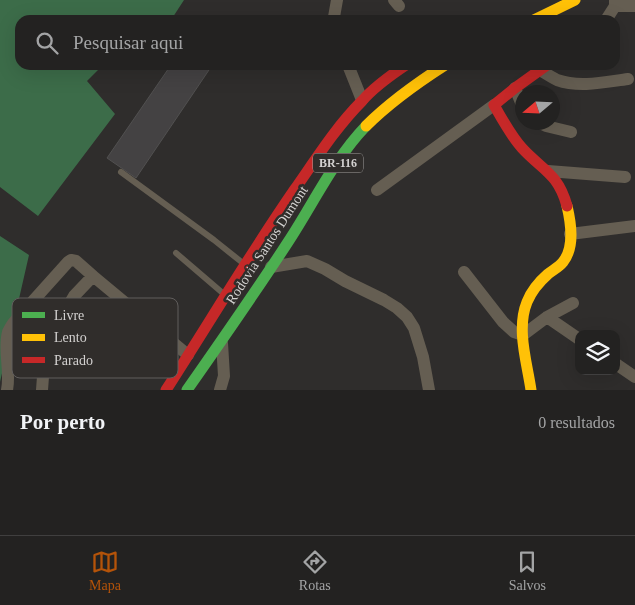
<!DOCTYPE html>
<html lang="pt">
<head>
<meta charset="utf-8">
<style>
	:root { --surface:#232221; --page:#2b2a2a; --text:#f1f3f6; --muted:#a3a4a5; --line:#403f3f; --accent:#b45309 }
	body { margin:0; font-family:Georgia,serif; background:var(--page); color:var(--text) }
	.controls { position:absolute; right:15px; bottom:15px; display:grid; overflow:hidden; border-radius:10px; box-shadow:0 5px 20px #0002 }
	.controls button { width:45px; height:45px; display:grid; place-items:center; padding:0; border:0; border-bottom:1px solid var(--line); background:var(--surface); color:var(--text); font:25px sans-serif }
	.compass { position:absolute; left:515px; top:85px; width:45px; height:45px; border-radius:50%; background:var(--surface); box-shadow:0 5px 20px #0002; rotate:251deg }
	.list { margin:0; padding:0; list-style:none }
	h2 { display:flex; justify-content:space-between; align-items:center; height:65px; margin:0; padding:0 20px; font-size:21px }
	h2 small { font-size:16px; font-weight:400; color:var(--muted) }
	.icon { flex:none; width:28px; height:28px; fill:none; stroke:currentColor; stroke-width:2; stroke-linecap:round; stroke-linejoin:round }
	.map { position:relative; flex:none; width:635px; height:390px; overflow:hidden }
	.search { position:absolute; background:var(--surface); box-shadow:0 5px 20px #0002; left:15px; right:15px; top:15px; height:55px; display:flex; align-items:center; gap:12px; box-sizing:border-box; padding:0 18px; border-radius:15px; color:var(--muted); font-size:19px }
	.sheet { height:145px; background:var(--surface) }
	nav { display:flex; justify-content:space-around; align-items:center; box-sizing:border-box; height:70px; border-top:1px solid var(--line); background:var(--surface); font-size:14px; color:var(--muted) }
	nav a { display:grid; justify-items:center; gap:2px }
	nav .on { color:var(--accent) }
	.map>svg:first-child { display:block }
</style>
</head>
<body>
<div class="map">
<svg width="635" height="390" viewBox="0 0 635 390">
	<rect width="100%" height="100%" fill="#2f2d2c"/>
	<path fill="#3c6c49" d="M0,0H184L171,20H20V65H103L87,81L115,114L38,216L0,187Z
		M0,236L29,255L0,382Z"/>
	<path fill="#444243" stroke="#515050" d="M171,65H208L211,67L136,178L107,158Z"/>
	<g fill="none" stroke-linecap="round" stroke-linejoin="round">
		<path stroke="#655e52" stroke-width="6" d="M121,172L214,240L244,264
			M176,253L225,295"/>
		<path stroke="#655e52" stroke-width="12" d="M394,0L399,6
			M615,6H635
			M335,20L334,17L337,0
			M606,20L615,6V0
			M348,65L362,100
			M540,70C545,73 551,77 557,80C580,88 605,82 628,79
			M515,88L522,105
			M538,122L546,126L571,132
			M548,171L625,177
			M377,190L494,105
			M570,234L635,226
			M271,267L307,261L325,269L345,281L384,300L397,308L407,317L414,328L423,357L429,390
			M464,272L503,322L514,332L523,335L547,317L573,303
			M547,317L579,339
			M616,364L635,377
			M7,390C11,371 3,350 8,332C10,328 12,324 15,321L68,262L71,260L76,261L93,276
			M42,390L45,350L50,337L74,296L93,276L188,355
			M220,390L224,376L222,343"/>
		<path stroke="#4caf50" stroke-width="11" d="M187,390C222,340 257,290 290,239C314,202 335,158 366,126"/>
		<path stroke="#ffc107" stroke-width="11" d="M534,20L575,0
			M366,126C390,102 417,83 445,65
			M531,390C527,362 516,329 527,302C531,292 540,281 548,274C553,270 559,267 563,262C575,247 571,223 567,206"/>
		<path stroke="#c62828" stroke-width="11" d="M547,65L515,88L494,105C502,119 511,136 522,148C542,170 558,173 567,206
			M166,390C209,323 250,254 295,189C316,159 336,127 362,101C374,87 391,75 406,65"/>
	</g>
	<g text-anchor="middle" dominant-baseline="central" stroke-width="5" stroke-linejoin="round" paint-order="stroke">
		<rect fill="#302d2b" stroke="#a2a09e" stroke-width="1" x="313" y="153.5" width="50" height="19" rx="4"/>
		<g font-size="12" font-weight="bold" fill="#d3d1d0">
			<text x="338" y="163">BR-116</text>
		</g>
		<g font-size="14" fill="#d3d1d0" stroke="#302d2b">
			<text transform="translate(267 245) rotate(-57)">Rodovia Santos Dumont</text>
		</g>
	</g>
	<rect x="12" y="298" width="166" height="80" rx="8" fill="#302d2b" stroke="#615e5d" stroke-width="1"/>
	<rect x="22" y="312" width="23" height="6" fill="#4caf50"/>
	<rect x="22" y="334" width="23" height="7" fill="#ffc107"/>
	<rect x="22" y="357" width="23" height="6" fill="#c62828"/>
	<g font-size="14" fill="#d3d1d0">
		<text x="54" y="320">Livre</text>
		<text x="54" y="342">Lento</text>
		<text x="54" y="365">Parado</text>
	</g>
</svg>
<div class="controls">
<button><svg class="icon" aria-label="layers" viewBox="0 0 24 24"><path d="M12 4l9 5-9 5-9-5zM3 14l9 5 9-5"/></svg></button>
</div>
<svg class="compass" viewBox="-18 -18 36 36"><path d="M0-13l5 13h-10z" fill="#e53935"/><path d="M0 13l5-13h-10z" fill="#a3a4a5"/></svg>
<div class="search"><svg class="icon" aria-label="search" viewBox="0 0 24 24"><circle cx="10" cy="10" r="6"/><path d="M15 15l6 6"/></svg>Pesquisar aqui</div>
</div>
<section class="sheet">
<h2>Por perto<small>0 resultados</small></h2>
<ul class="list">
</ul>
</section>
<nav>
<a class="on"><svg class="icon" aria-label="map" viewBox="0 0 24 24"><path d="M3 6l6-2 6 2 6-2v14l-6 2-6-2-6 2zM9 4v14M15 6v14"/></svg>Mapa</a>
<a><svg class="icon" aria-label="directions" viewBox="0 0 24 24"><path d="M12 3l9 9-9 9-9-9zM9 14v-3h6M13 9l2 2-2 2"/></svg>Rotas</a>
<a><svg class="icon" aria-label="saved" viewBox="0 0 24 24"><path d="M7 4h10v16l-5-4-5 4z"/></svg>Salvos</a>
</nav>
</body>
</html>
